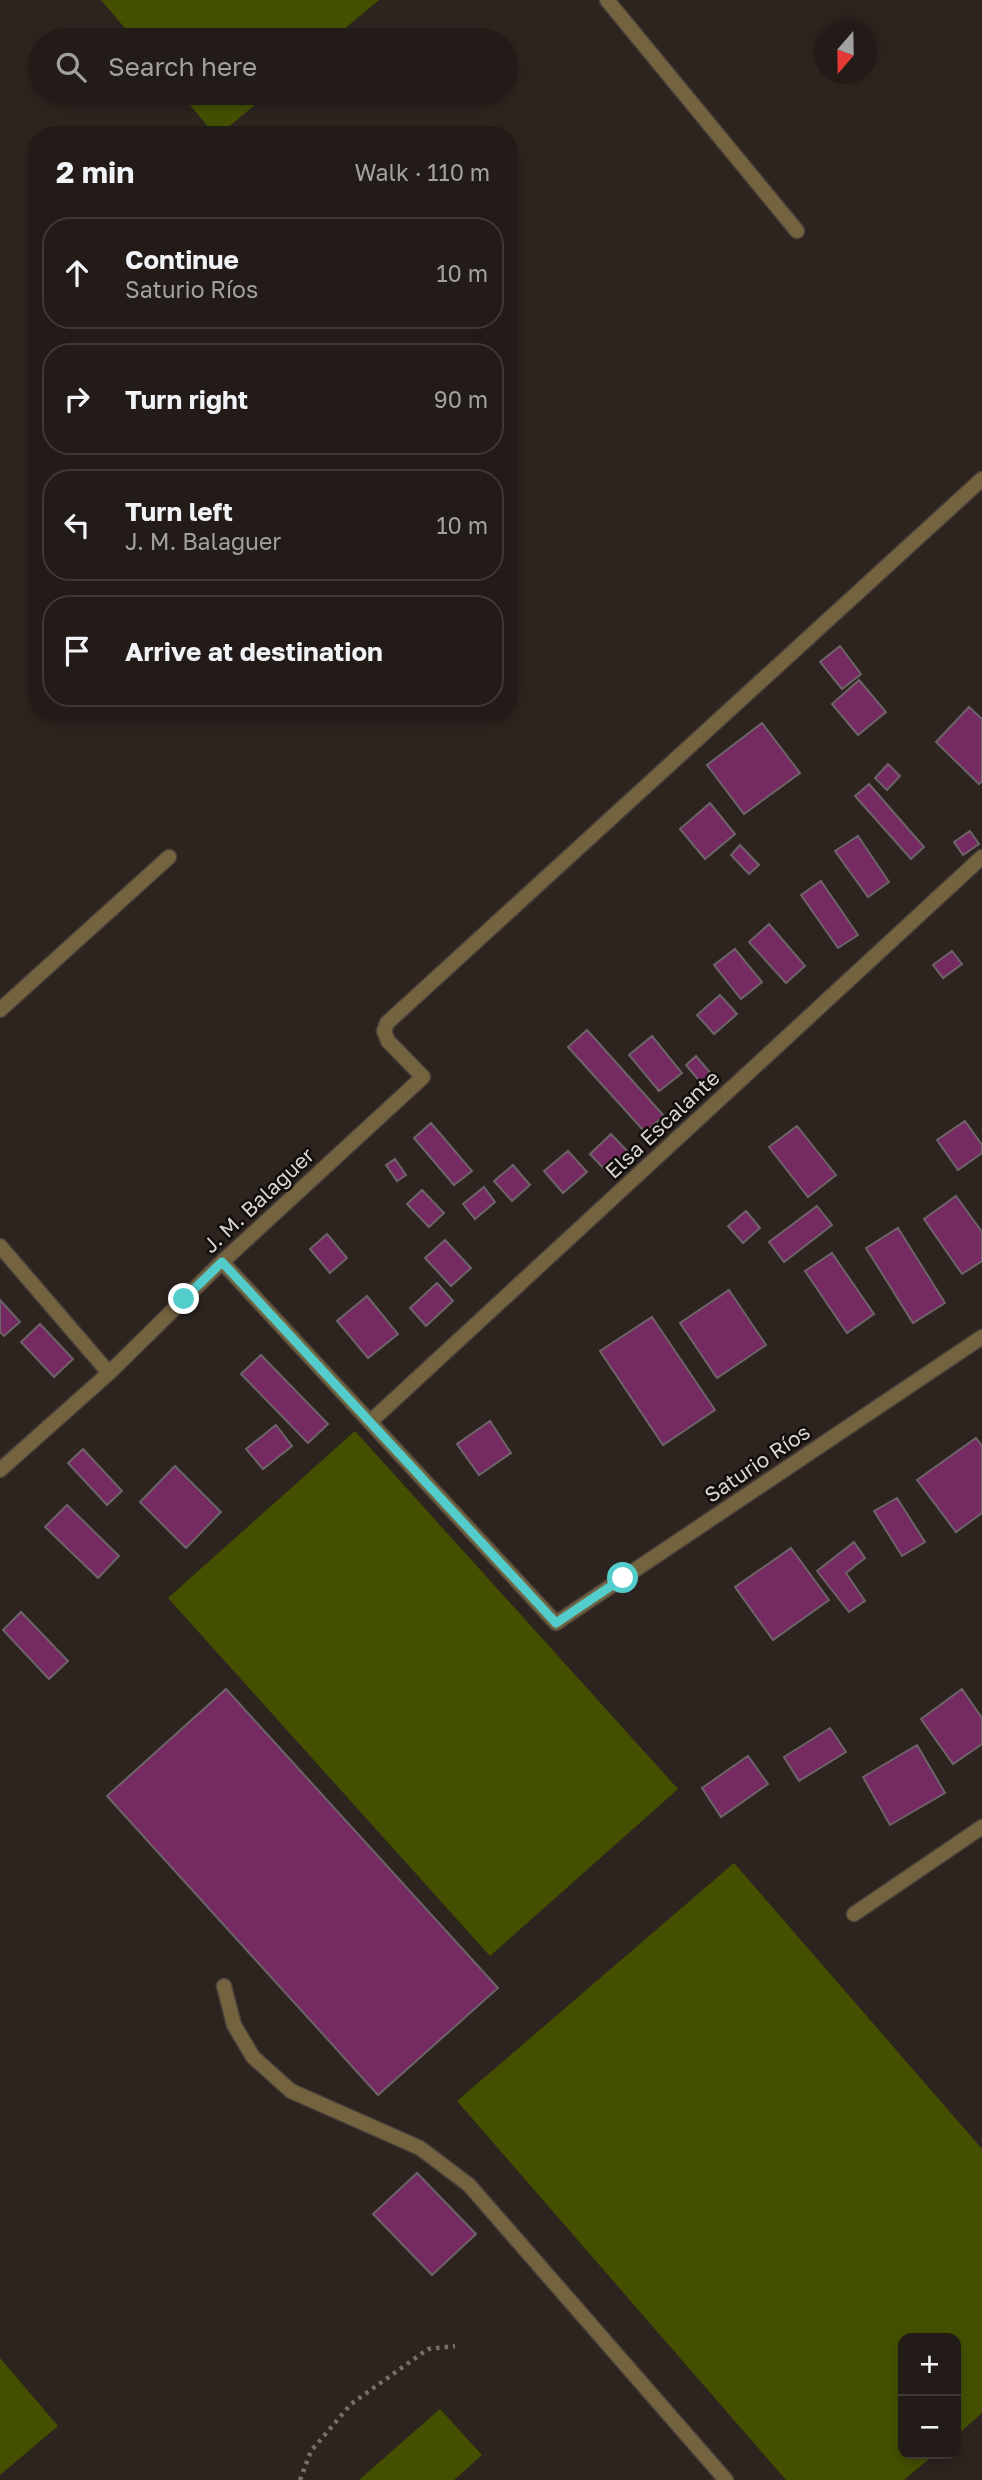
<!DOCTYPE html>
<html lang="en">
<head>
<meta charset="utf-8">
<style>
	:root { --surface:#221b17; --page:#2a2420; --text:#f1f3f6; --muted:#a2a1a1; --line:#3f3936 }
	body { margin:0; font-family:"Golos Text",sans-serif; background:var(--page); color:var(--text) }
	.controls { position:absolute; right:21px; bottom:21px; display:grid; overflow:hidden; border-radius:14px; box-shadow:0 4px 10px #0003 }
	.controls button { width:63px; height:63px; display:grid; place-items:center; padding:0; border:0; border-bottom:2px solid var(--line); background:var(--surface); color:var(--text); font:35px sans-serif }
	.compass { position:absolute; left:814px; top:21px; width:63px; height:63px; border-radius:50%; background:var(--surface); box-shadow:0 4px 10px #0003; rotate:200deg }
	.stop { position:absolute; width:21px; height:21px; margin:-16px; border:5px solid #52cdcc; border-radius:50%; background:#fff }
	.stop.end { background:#52cdcc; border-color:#fff; box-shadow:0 2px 7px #0008 }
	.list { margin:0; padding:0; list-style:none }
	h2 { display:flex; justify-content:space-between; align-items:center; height:91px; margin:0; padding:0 28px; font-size:30px }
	h2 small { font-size:23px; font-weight:400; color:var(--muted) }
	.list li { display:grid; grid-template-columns:46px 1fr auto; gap:21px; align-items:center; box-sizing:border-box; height:112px; margin:0 14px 14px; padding:0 14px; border:2px solid var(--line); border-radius:28px }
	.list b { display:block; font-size:26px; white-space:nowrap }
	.list p { margin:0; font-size:23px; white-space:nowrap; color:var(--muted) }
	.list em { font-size:23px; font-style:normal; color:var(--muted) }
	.icon { flex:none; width:38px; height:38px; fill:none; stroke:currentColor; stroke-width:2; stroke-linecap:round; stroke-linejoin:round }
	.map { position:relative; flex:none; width:982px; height:2480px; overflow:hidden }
	.search { position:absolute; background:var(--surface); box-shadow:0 4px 10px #0003; left:28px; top:28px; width:490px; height:77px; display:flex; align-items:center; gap:18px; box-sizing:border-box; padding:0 24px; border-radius:38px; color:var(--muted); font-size:26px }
	.panel { position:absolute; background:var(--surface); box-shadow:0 4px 10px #0003; left:28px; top:126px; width:490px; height:595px; border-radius:28px }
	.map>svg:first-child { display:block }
</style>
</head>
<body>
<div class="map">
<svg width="982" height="2480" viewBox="0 0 982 2480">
	<rect width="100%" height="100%" fill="#2d241f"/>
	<path fill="#445000" d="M101,0H379L331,40H135Z
		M180,93H269L219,135H215Z
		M355,1431L678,1789L490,1956L168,1598Z
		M734,1863L982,2149V2413L956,2436V2338H903V2454H935L904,2480H786L457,2101Z
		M0,2358L58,2426L0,2475Z
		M440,2409L482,2455L454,2480H359Z"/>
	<path fill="#752a61" stroke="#6d6369" stroke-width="2" d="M840,646L861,674L842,689L820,662Z
		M859,680L886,712L858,735L832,704Z
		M969,707L982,719V781L979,784L936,742Z
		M762,723L800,773L744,814L707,765Z
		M888,764L900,776L887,790L875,778Z
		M869,784L924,847L911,859L855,796Z
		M710,803L735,834L705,859L680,829Z
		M970,831L979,844L963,855L954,842Z
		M858,836L889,882L868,897L835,851Z
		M740,845L759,865L749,874L731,855Z
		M821,881L858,935L838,948L801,895Z
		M769,924L805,966L786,983L749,942Z
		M735,949L762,982L741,999L714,965Z
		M952,951L962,964L943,978L933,965Z
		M720,995L737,1014L714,1034L697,1015Z
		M587,1030L664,1116L645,1132L568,1047Z
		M652,1036L682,1073L659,1091L629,1055Z
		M696,1056L718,1082L708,1091L686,1065Z
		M965,1121L982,1145V1153L958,1170L937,1140Z
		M431,1123L472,1171L454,1185L414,1138Z
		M797,1126L836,1175L808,1197L769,1147Z
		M611,1134L628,1152L607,1172L590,1154Z
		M568,1151L587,1172L563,1193L544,1171Z
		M395,1159L406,1175L397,1181L386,1165Z
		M513,1165L530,1185L512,1201L494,1181Z
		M484,1187L495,1202L475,1219L463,1204Z
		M422,1190L444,1213L429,1227L407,1204Z
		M956,1196L982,1232V1261L962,1274L924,1219Z
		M817,1206L832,1225L784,1262L769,1242Z
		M746,1211L760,1228L743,1243L728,1226Z
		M898,1228L945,1303L913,1323L866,1248Z
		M327,1234L347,1258L330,1273L310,1249Z
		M445,1240L471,1268L451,1286L425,1258Z
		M832,1253L874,1314L847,1333L805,1271Z
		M437,1283L453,1301L426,1326L410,1308Z
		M729,1290L766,1345L717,1378L680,1323Z
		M367,1296L398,1334L368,1358L337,1321Z
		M0,1300L20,1322L4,1336L0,1332Z
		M652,1317L715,1410L663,1445L600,1351Z
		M40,1324L73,1359L54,1377L21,1342Z
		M261,1355L328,1424L308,1443L241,1374Z
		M490,1421L511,1453L479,1475L457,1444Z
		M276,1425L292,1446L263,1469L246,1449Z
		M976,1438L982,1446V1513L956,1532L917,1480Z
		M83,1449L122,1491L107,1505L68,1463Z
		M175,1466L221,1512L186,1548L140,1502Z
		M897,1498L925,1542L902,1556L874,1511Z
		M67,1505L119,1556L98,1578L45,1527Z
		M854,1542L865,1558L846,1573L865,1601L849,1612L817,1571Z
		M791,1548L829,1600L773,1640L735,1587Z
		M21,1612L68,1661L49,1679L3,1630Z
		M226,1689L498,1988L378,2095L107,1796Z
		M962,1689L982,1718V1744L953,1764L921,1719Z
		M830,1728L846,1752L799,1781L784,1757Z
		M917,1745L945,1793L890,1825L863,1777Z
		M748,1756L768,1784L721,1817L702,1788Z
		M417,2173L476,2234L432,2275L373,2214Z"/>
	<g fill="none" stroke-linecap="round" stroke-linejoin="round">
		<defs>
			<path id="lane" d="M224,1986L234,2025L253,2057L291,2091L420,2148L469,2185L726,2480"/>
			<path id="street" d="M607,0L797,231
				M0,1010L169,857
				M0,1246L109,1373
				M222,1262L556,1623L982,1337
				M370,1422L982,857
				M0,1470L109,1373L222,1262L423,1077L388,1041L384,1031L387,1023L982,479
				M854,1914L982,1827"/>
		</defs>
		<use href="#lane" stroke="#49403b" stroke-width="17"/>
		<use href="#street" stroke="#49403b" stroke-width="17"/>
		<path stroke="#776f6b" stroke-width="4.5" stroke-dasharray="3.5 5" stroke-linecap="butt" d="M300,2480L311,2451L351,2404L428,2349L455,2346"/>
		<use href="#lane" stroke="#74633f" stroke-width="14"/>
		<use href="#street" stroke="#74633f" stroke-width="14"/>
	</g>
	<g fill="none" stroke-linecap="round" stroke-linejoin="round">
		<path stroke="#52cdcc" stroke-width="9" d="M184,1299L222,1262L556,1623L623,1578"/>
	</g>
	<g text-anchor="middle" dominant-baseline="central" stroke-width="5" stroke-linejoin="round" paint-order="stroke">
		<g font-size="21" fill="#dad4d0" stroke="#120e0c">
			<text transform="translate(662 1124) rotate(-43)">Elsa Escalante</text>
			<text transform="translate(258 1200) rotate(-43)">J. M. Balaguer</text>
			<text transform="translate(757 1463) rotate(-34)">Saturio Ríos</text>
		</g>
	</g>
</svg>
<div class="controls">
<button>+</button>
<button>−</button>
</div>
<svg class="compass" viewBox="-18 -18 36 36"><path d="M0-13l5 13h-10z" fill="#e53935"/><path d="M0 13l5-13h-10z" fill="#a2a1a1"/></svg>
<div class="stop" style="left:623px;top:1578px"></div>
<div class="stop end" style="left:184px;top:1299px"></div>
<div class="search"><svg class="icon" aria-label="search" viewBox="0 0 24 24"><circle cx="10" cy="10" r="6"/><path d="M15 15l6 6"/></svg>Search here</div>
<section class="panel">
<h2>2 min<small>Walk · 110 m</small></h2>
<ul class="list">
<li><svg class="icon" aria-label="ahead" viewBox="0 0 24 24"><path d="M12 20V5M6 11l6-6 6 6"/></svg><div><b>Continue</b><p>Saturio Ríos</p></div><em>10 m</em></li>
<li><svg class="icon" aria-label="right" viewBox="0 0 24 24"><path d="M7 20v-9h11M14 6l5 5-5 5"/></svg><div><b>Turn right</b></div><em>90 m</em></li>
<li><svg class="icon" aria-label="left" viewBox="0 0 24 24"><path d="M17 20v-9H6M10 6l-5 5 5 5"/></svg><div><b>Turn left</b><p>J. M. Balaguer</p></div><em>10 m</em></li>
<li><svg class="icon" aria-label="arrive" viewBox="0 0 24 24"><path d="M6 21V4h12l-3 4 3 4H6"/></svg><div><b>Arrive at destination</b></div></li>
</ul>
</section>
</div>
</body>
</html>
